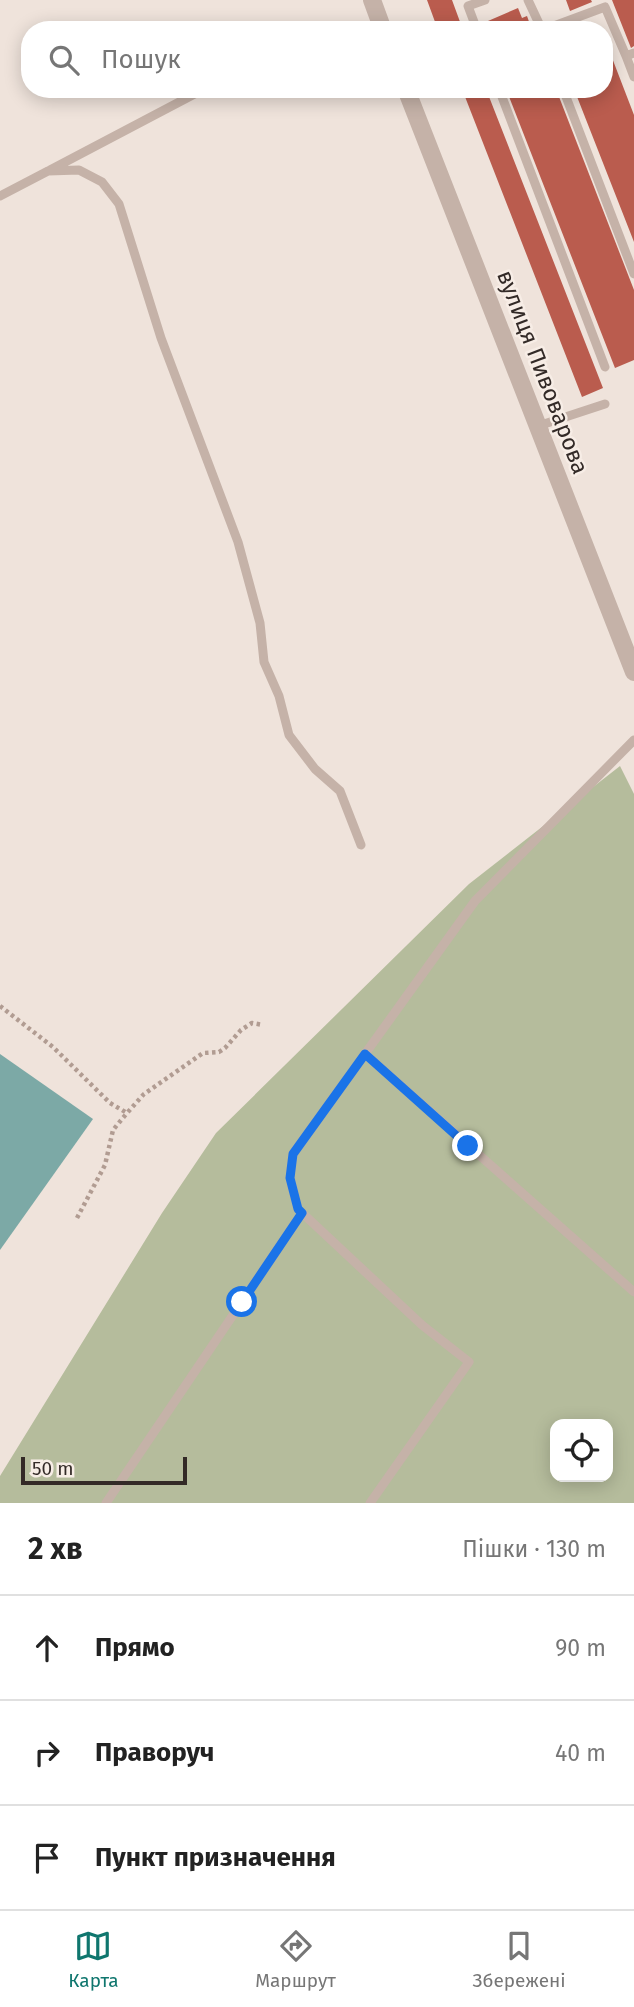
<!DOCTYPE html>
<html lang="uk">
<head>
<meta charset="utf-8">
<style>
	:root { --surface:#fff; --page:#f6f6f6; --text:#222; --muted:#767676; --line:#e0e0e0; --accent:#0f766e }
	body { margin:0; font-family:"Fira Sans",sans-serif; background:var(--page); color:var(--text) }
	.controls { position:absolute; right:21px; bottom:21px; display:grid; overflow:hidden; border-radius:14px; box-shadow:0 4px 18px #0003 }
	.controls button { width:63px; height:63px; display:grid; place-items:center; padding:0; border:0; border-bottom:2px solid var(--line); background:var(--surface); color:var(--text); font:35px sans-serif }
	.scale { position:absolute; left:21px; bottom:18px; width:166px; box-sizing:border-box; padding-left:7px; border:4px solid #332a27; border-top:0; font-size:19px; line-height:24px; white-space:nowrap; color:#332a27; -webkit-text-stroke:5px #f7ede6; paint-order:stroke }
	.stop { position:absolute; width:21px; height:21px; margin:-16px; border:5px solid #1a73e8; border-radius:50%; background:#fff }
	.stop.end { background:#1a73e8; border-color:#fff; box-shadow:0 2px 7px #0008 }
	.list { margin:0; padding:0; list-style:none }
	h2 { display:flex; justify-content:space-between; align-items:center; height:91px; margin:0; padding:0 28px; font-size:30px }
	h2 small { font-size:23px; font-weight:400; color:var(--muted) }
	.list li { display:grid; grid-template-columns:46px 1fr auto; gap:21px; align-items:center; box-sizing:border-box; height:105px; padding:0 28px; border-top:2px solid var(--line) }
	.list b { display:block; font-size:26px; white-space:nowrap }
	.list em { font-size:23px; font-style:normal; color:var(--muted) }
	.icon { flex:none; width:38px; height:38px; fill:none; stroke:currentColor; stroke-width:2; stroke-linecap:round; stroke-linejoin:round }
	.map { position:relative; flex:none; width:634px; height:1503px; overflow:hidden }
	.search { position:absolute; background:var(--surface); box-shadow:0 4px 18px #0003; left:21px; right:21px; top:21px; height:77px; display:flex; align-items:center; gap:18px; box-sizing:border-box; padding:0 24px; border-radius:28px; color:var(--muted); font-size:26px }
	.sheet { height:406px; background:var(--surface) }
	nav { display:flex; justify-content:space-around; align-items:center; box-sizing:border-box; height:98px; border-top:2px solid var(--line); background:var(--surface); font-size:19px; color:var(--muted) }
	nav a { display:grid; justify-items:center; gap:4px }
	nav .on { color:var(--accent) }
	.map>svg:first-child { display:block }
</style>
</head>
<body>
<div class="map">
<svg width="634" height="1503" viewBox="0 0 634 1503">
	<rect width="100%" height="100%" fill="#efe3db"/>
	<path fill="#b5bc9c" fill-rule="evenodd" d="M620,766L634,794V1503H0V1476L162,1213L216,1133L469,884ZM555,1424H608V1477H555Z"/>
	<path fill="#7ca9a6" d="M0,1054L93,1119L0,1250Z"/>
	<path fill="#ba5c4e" d="M427,0H452L463,30H438Z
		M566,0H591L592,2L570,11Z
		M612,0H634V46L631,48Z
		M518,8L522,18L527,16L532,30H483L481,24Z
		M604,37L634,115V242L574,89H604Z
		M462,89H486L603,388L582,397Z
		M506,89H556L634,290V360L615,368Z"/>
	<g fill="none" stroke-linecap="round" stroke-linejoin="round">
		<path stroke="#b19c92" stroke-width="4.5" stroke-dasharray="3.5 3.5" stroke-linecap="butt" d="M0,1006L53,1047L110,1103L127,1113L144,1094L203,1053L219,1052L225,1048L241,1030L252,1023L263,1025
			M77,1218L105,1165L113,1130L127,1113"/>
		<path stroke="#c5b2a8" stroke-width="9" d="M528,0L542,30
			M477,30L468,6L485,0
			M543,30L605,7L626,56L634,53
			M626,56L634,77
			M499,89L605,367
			M563,89L634,274
			M50,170L204,89
			M0,196L48,171L79,170L102,182L119,204L161,338L238,542L260,623L264,662L279,696L289,735L315,769L340,791L361,845
			M538,426L605,404
			M365,1054L634,1292
			M106,1503L302,1213
			M370,1503L469,1362L422,1325L298,1209L290,1178L293,1154L475,901L634,740"/>
		<path stroke="#c5b2a8" stroke-width="18" d="M372,0L383,30
			M406,89L634,672"/>
	</g>
	<g fill="none" stroke-linecap="round" stroke-linejoin="round">
		<path stroke="#1a73e8" stroke-width="9" d="M242,1302L302,1213L298,1209L290,1178L293,1154L365,1054L468,1146"/>
	</g>
	<g text-anchor="middle" dominant-baseline="central" stroke-width="5" stroke-linejoin="round" paint-order="stroke">
		<g font-size="23" fill="#332a27" stroke="#f7ede6">
			<text transform="translate(543 372) rotate(69)">вулиця Пивоварова</text>
		</g>
	</g>
</svg>
<div class="controls">
<button><svg class="icon" aria-label="locate" viewBox="0 0 24 24"><circle cx="12" cy="12" r="6"/><path d="M12 2v4M12 18v4M2 12h4M18 12h4"/></svg></button>
</div>
<div class="scale">50 m</div>
<div class="stop" style="left:242px;top:1302px"></div>
<div class="stop end" style="left:468px;top:1146px"></div>
<div class="search"><svg class="icon" aria-label="search" viewBox="0 0 24 24"><circle cx="10" cy="10" r="6"/><path d="M15 15l6 6"/></svg>Пошук</div>
</div>
<section class="sheet">
<h2>2 хв<small>Пішки · 130 m</small></h2>
<ul class="list">
<li><svg class="icon" aria-label="ahead" viewBox="0 0 24 24"><path d="M12 20V5M6 11l6-6 6 6"/></svg><div><b>Прямо</b></div><em>90 m</em></li>
<li><svg class="icon" aria-label="right" viewBox="0 0 24 24"><path d="M7 20v-9h11M14 6l5 5-5 5"/></svg><div><b>Праворуч</b></div><em>40 m</em></li>
<li><svg class="icon" aria-label="arrive" viewBox="0 0 24 24"><path d="M6 21V4h12l-3 4 3 4H6"/></svg><div><b>Пункт призначення</b></div></li>
</ul>
</section>
<nav>
<a class="on"><svg class="icon" aria-label="map" viewBox="0 0 24 24"><path d="M3 6l6-2 6 2 6-2v14l-6 2-6-2-6 2zM9 4v14M15 6v14"/></svg>Карта</a>
<a><svg class="icon" aria-label="directions" viewBox="0 0 24 24"><path d="M12 3l9 9-9 9-9-9zM9 14v-3h6M13 9l2 2-2 2"/></svg>Маршрут</a>
<a><svg class="icon" aria-label="saved" viewBox="0 0 24 24"><path d="M7 4h10v16l-5-4-5 4z"/></svg>Збережені</a>
</nav>
</body>
</html>
